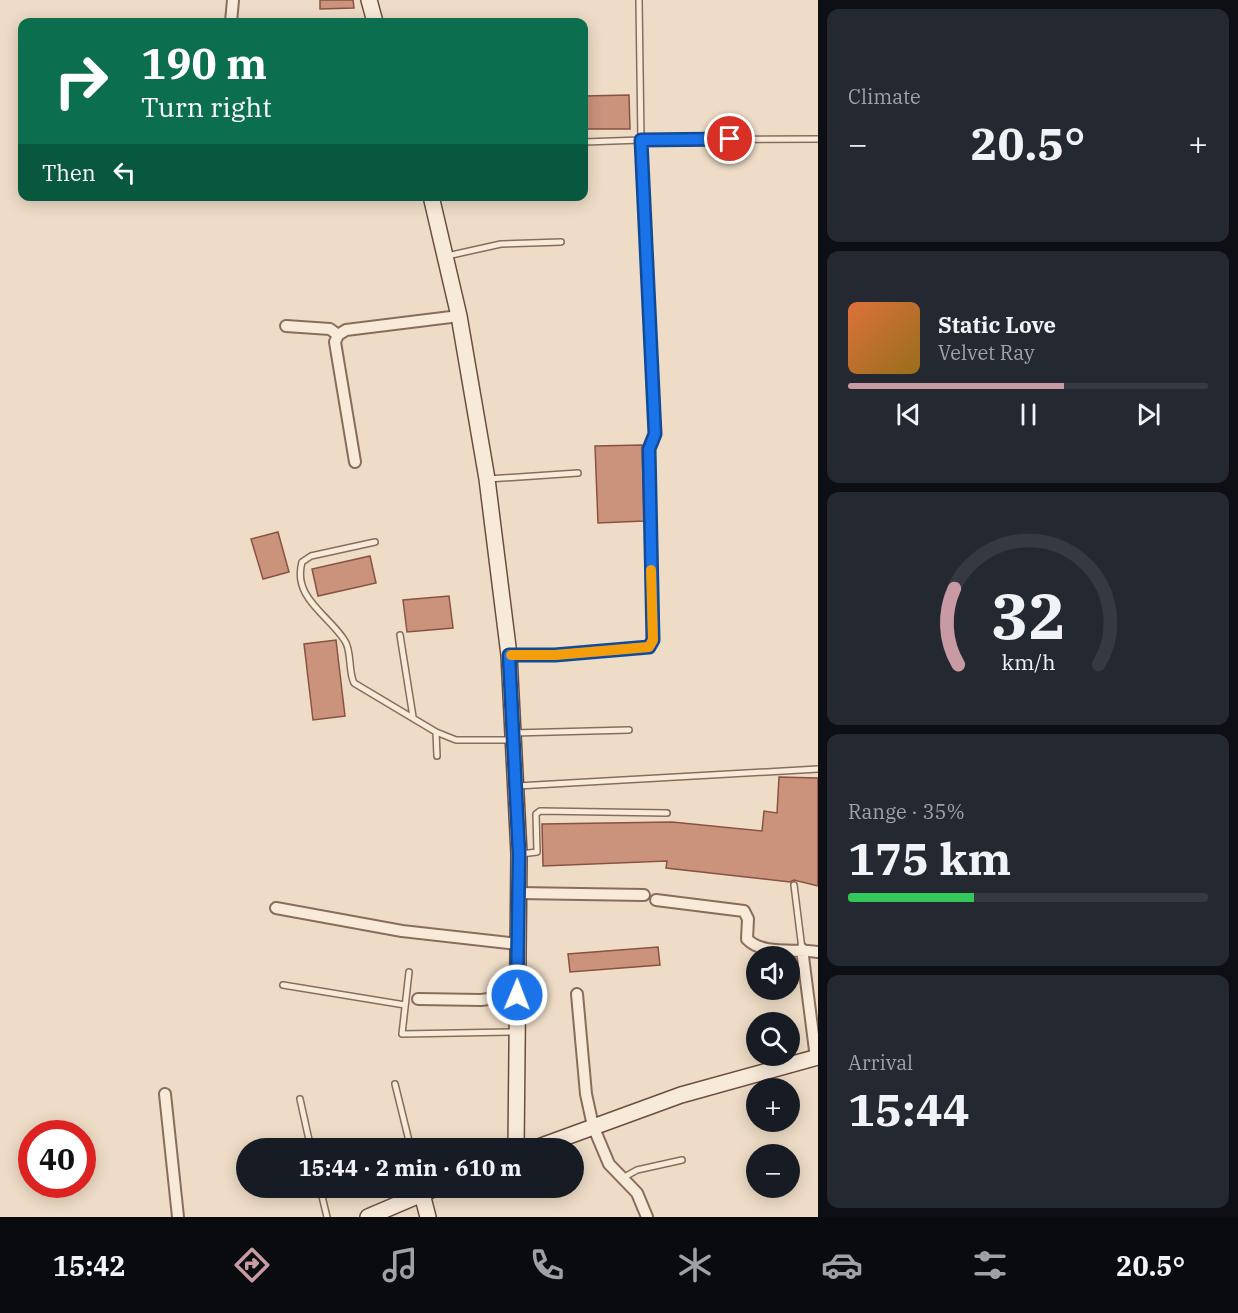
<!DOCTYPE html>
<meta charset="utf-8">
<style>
body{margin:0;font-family:"IBM Plex Serif",serif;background:#242831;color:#f1f3f6;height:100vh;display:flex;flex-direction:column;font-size:22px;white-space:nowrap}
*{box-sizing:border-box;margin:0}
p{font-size:20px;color:#9ea1a6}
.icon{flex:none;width:33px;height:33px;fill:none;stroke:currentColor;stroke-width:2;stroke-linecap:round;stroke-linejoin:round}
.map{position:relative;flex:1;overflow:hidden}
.details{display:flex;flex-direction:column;gap:9px;padding:9px;background:#0d0f14;width:420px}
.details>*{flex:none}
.top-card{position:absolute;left:18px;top:18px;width:570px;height:183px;border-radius:12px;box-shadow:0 3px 15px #0003;background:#0b6e4f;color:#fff;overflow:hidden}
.fabs{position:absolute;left:746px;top:946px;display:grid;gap:12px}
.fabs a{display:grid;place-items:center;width:54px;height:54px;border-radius:50%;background:#171b24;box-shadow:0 3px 15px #0003;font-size:30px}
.speed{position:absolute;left:18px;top:1120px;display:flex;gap:12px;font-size:30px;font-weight:700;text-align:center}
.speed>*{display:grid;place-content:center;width:78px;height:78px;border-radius:50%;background:#171b24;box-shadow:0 3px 15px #0003;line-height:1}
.speed .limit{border:9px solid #d22;background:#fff;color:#111}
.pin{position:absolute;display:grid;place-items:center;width:51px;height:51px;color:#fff;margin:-26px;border:3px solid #fff;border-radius:50%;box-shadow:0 2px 6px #0007}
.me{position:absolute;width:66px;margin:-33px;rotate:1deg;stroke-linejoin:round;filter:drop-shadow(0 0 4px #0008)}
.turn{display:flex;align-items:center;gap:21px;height:126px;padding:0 24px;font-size:27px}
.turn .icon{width:78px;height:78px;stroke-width:2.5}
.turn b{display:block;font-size:42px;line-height:51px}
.then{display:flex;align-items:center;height:57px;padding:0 24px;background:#0003;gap:12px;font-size:22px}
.big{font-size:45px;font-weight:800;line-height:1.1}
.details .tile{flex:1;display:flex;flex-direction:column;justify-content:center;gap:9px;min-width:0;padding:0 21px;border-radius:12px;background:#242831}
.details .dial{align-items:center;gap:0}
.dial svg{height:156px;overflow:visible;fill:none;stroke:#363941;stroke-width:7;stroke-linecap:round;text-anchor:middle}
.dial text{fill:#f1f3f6;stroke:none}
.song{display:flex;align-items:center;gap:18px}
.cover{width:72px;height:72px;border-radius:9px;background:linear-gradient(135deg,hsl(20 70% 55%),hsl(40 70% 35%))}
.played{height:6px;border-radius:3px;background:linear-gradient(90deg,#c89aa3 60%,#363941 60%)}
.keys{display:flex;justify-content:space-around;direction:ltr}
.heat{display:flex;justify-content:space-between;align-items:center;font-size:33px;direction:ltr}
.charge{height:9px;border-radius:4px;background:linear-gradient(90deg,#34c759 35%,#363941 0)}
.trip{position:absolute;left:236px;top:1138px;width:348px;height:60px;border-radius:30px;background:#171b24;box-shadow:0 3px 15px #0003;font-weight:800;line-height:60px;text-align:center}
.menu{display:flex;height:96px;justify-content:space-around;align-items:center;background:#090b0e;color:#9ea1a6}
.menu .icon{width:42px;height:42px}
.menu .active{color:#c89aa3}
.menu b{font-size:27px;color:#f1f3f6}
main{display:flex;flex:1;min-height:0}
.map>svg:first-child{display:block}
</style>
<main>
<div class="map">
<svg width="818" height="1217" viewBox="0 0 818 1217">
<rect width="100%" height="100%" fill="#eedcc6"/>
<path fill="#cb927c" stroke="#885342" stroke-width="1.5" d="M320,0H353L354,8L320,9Z
M629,95L630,129H584V96Z
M642,445L644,521L598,523L595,446Z
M278,532L289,572L263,579L251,539Z
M370,556L376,583L318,596L312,569Z
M449,596L453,628L407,632L403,600Z
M336,640L345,716L313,720L304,644Z
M779,777L818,778V886L794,880L790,882L666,868L667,861L543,866L542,824L672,822L762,831L764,811L777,813Z
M658,947L660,965L570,972L568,954Z"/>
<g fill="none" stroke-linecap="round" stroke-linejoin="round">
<g stroke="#896d5c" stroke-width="8">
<path id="lane" d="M639,0L641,140L818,139
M447,256L501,244L561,242
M488,479L578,473
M375,542L311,556L302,562C292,598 329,615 345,641C352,652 348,671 354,683L436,732L456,740H512
M400,635L413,717
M511,655H555L649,647L653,640L649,449L655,434L641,140L584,142
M436,732L437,756
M513,733L629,730
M517,786L818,769
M521,854L537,852L536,814L540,811L667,813
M794,885L802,949
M409,972L402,1034L515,1032
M283,985L405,1005
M395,1084L411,1149
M300,1099L311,1149
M621,1179L637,1170L682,1160
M320,1188L327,1217"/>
</g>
<g stroke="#896d5c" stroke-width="14">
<path id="street" d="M231,22L233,0
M286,326L330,329L338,335
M355,462L335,342L338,335L346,330L459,316
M518,893L644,895
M656,900L744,911L748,919L747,939C763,956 796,948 818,952
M276,908L402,931L518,944
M802,949L816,1058
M577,994L586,1094L593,1126L609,1164L637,1193L647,1217
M418,999L481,1000L517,995
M165,1094L178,1217"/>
</g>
<g stroke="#6b4e3f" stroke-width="18">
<path id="secondary" d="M369,0L375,22
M431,196L459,316L487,479L509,655L519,854L516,1149
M533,1149L681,1095L818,1057
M422,1194L428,1217
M368,1217L436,1188"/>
</g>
<use href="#lane" stroke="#f8ead9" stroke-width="5"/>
<use href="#street" stroke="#f8ead9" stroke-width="10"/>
<use href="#secondary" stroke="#f8ead9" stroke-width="15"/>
</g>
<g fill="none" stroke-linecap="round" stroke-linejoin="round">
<g stroke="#114b97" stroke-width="15">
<path id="route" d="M517,995L519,854L509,655H555L649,647L653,640L649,449L655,434L641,140L730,139"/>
</g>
<use href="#route" stroke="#1a73e8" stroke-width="10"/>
<path stroke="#f59e0b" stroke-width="10" d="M511,655H555L649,647L653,640L651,570"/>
</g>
</svg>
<div class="fabs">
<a><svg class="icon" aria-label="sound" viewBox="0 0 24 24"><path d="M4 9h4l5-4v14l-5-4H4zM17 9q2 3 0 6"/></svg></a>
<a><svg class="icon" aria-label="search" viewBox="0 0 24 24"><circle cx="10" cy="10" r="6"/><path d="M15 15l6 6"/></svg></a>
<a>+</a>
<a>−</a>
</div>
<div class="speed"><div class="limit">40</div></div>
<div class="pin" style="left:730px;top:139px;background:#d93025"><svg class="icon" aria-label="arrive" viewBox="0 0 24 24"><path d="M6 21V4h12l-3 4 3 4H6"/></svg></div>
<svg class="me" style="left:517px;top:995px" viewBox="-20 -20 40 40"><circle r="17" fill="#1a73e8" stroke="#fff" stroke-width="3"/><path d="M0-11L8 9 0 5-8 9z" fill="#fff"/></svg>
<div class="trip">15:44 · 2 min · 610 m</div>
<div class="top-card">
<div class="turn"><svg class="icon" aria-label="right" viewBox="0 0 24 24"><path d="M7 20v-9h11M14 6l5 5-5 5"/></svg><div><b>190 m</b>Turn right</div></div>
<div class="then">Then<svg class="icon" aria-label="left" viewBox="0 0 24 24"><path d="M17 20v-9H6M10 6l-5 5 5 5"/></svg></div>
</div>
</div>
<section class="details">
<div class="tile"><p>Climate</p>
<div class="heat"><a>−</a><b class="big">20.5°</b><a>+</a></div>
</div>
<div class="tile">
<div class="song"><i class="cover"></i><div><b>Static Love</b><p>Velvet Ray</p></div></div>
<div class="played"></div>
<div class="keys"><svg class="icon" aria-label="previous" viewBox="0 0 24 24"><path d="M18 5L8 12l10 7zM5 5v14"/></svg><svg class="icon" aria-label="pause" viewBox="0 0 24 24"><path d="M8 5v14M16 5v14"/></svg><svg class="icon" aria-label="next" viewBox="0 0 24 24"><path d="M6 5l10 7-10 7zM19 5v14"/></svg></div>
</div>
<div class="tile dial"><svg viewBox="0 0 100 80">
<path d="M14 69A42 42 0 1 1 86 69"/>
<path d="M14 69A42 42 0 0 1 12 30" stroke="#c89aa3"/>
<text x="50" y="56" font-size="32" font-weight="700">32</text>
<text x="50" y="72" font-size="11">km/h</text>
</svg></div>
<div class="tile"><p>Range · 35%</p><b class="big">175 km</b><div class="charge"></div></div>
<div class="tile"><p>Arrival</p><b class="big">15:44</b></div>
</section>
</main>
<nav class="menu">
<b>15:42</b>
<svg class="icon active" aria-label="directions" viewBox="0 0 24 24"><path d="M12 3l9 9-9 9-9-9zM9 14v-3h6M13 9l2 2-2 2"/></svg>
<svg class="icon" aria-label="music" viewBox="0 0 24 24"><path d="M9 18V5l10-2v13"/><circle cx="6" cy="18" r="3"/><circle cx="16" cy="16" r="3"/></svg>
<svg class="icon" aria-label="phone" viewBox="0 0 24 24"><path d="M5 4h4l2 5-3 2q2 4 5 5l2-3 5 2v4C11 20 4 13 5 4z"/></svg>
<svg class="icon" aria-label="climate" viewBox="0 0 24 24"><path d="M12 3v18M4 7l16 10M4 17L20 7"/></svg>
<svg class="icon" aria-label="car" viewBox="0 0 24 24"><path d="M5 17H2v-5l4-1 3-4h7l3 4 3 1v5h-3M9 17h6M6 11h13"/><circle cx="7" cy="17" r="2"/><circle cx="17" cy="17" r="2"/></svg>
<svg class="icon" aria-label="filters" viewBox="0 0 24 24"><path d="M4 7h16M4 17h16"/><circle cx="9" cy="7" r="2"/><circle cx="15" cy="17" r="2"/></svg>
<b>20.5°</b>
</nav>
